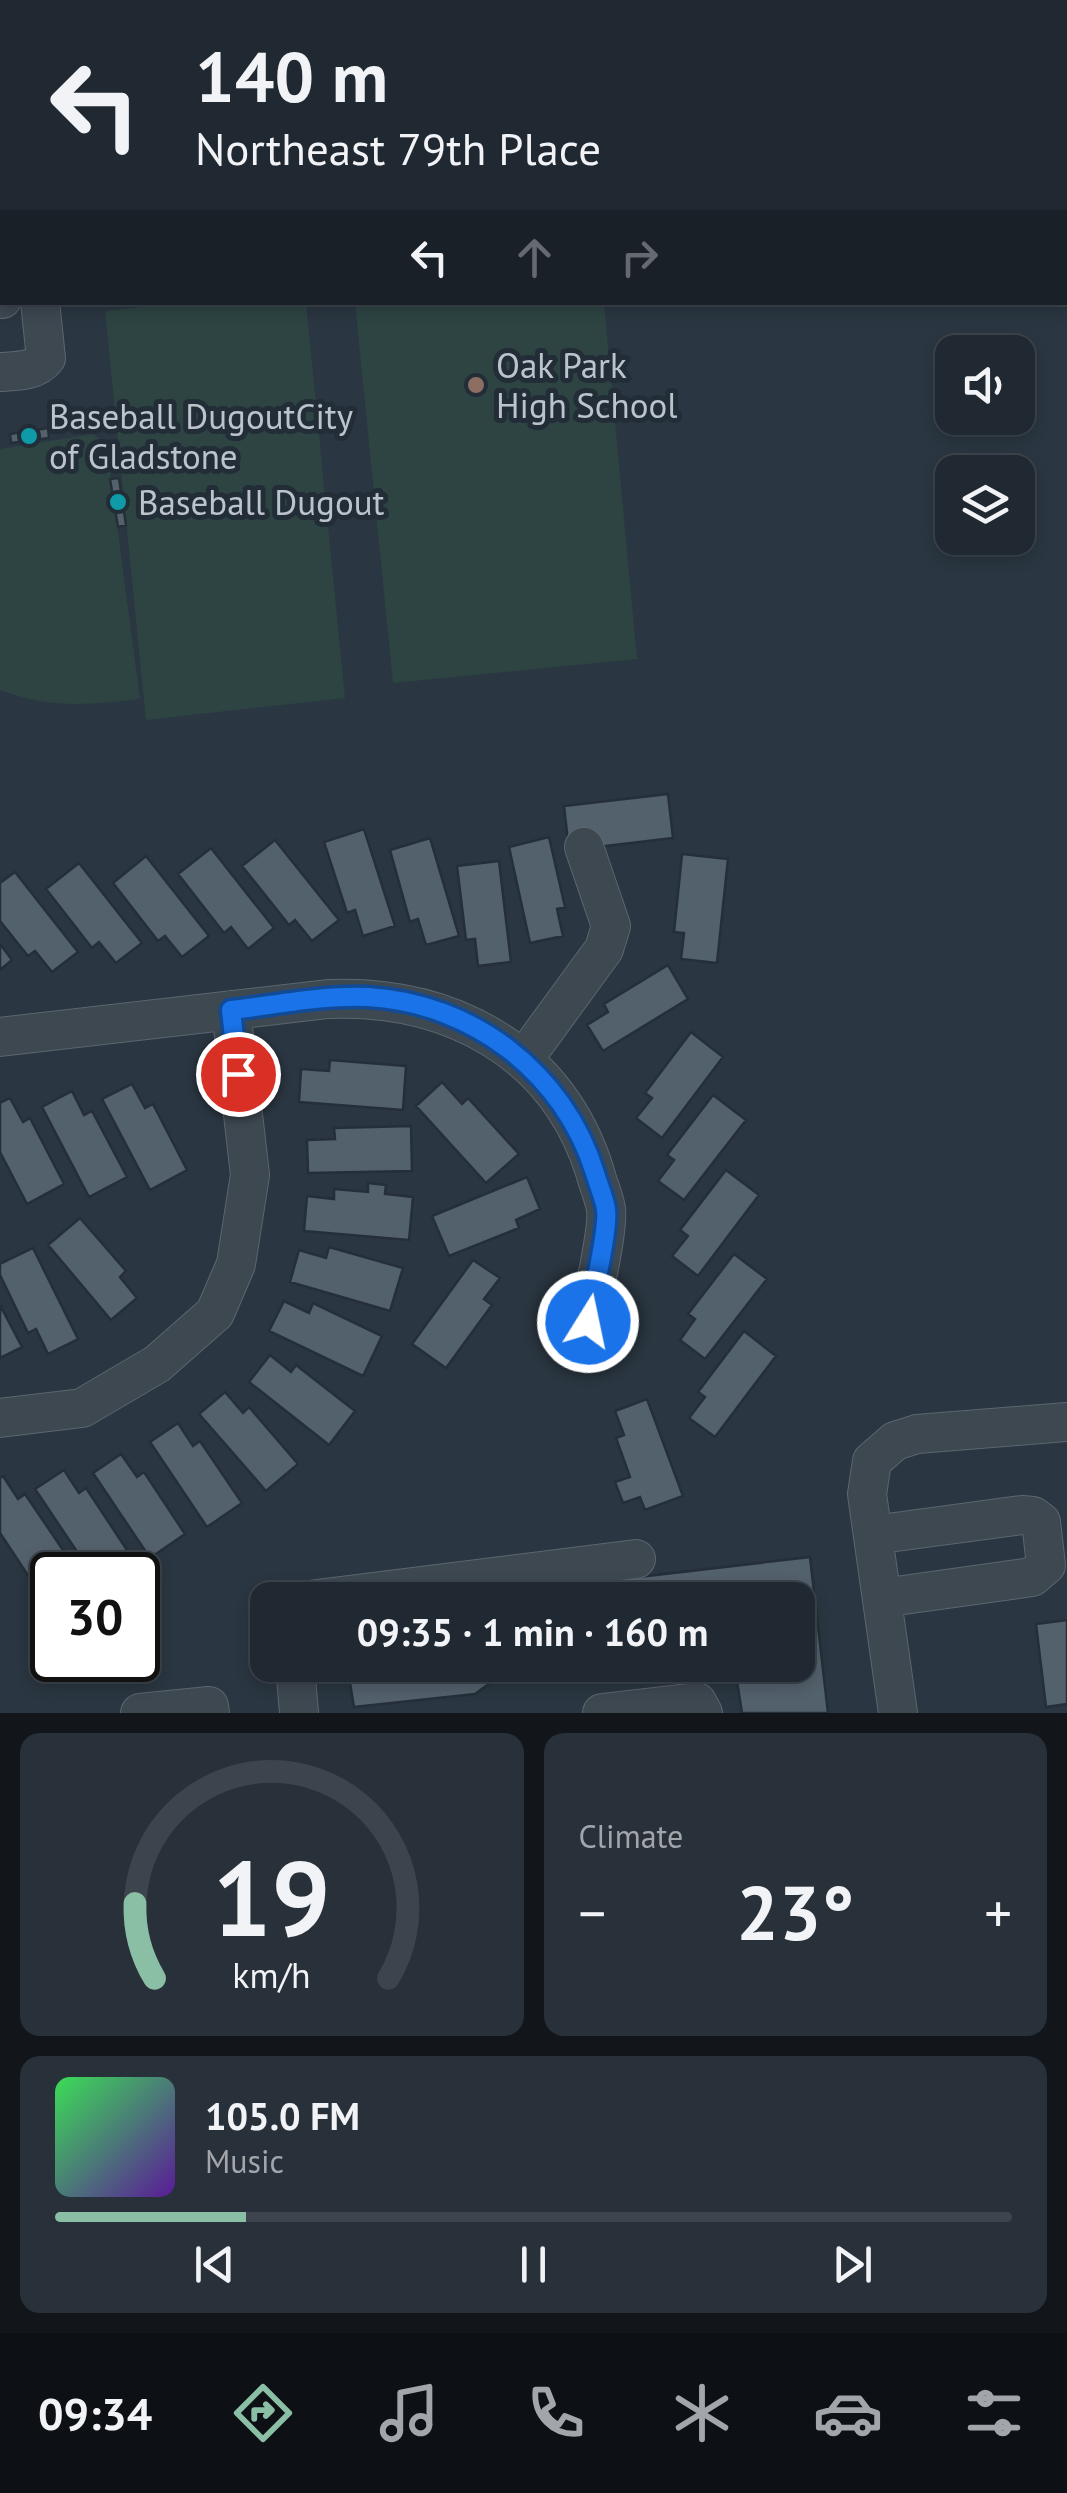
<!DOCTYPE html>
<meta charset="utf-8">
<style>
body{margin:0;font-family:"PT Sans",sans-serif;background:#283039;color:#f1f3f6;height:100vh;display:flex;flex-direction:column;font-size:38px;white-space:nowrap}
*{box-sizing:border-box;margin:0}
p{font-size:32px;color:#a2a6ab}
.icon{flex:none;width:55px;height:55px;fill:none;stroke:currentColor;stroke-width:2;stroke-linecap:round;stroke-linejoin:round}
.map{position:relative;height:1713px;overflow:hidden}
.sheet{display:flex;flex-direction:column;gap:20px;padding:20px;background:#12161b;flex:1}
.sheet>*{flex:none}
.top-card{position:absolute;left:0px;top:0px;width:1068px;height:305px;box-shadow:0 5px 15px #0003,0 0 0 2px #3d444d;background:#202831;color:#f1f3f6;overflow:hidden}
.tools{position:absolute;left:935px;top:335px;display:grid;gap:20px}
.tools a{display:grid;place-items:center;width:100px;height:100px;border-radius:20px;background:#202831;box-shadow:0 5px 15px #0003,0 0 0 2px #3d444d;font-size:50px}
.speed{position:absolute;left:30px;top:1552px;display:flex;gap:20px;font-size:50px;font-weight:700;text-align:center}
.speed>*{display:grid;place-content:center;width:130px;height:130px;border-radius:50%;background:#202831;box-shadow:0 5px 15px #0003,0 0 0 2px #3d444d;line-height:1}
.speed .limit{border:5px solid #111;border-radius:15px;background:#fff;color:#111}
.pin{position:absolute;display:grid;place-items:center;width:85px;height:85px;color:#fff;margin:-42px;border:5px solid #fff;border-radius:50%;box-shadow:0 2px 10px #0007}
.me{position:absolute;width:110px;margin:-55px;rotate:10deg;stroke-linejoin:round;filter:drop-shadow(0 0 8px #0008)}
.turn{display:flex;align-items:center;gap:35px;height:210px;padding:0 30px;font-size:45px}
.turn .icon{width:130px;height:130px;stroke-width:2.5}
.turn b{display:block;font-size:70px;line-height:85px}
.lanes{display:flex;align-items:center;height:95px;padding:0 30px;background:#0003;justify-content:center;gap:50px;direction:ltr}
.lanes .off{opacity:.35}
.big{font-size:75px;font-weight:800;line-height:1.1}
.sheet .card{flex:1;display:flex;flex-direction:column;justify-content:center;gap:15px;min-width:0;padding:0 35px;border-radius:20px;background:#283039}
.sheet .dial{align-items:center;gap:0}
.dial svg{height:260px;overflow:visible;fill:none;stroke:#3d444d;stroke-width:7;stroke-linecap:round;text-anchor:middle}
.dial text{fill:#f1f3f6;stroke:none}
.song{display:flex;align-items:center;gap:30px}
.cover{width:120px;height:120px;border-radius:15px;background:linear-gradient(135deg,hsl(130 70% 55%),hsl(270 70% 35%))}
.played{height:10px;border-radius:5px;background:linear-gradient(90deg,#8abfa5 20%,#3d444d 20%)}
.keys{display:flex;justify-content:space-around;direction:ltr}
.heat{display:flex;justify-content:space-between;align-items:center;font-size:55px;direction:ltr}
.sheet .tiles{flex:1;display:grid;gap:20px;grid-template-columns:1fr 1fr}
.card:last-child{grid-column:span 2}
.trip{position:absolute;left:250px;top:1582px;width:565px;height:100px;border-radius:20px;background:#202831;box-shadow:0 5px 15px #0003,0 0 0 2px #3d444d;font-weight:800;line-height:100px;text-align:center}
.menu{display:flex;height:160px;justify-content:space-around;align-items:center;background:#0d1014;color:#a2a6ab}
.menu .icon{width:70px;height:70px}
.menu .selected{color:#8abfa5}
.menu b{font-size:45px;color:#f1f3f6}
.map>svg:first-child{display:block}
</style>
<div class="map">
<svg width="1067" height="1713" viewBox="0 0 1067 1713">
<rect width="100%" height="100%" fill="#2a3641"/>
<path fill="#2d4443" d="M408,0H560V2H408Z
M182,302L306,303L345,698L146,720L105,311Z
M355,303H604L637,659L393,683Z
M93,434L106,442L140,699C88,705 50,709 0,690V449Z"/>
<path fill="#53616c" stroke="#252f39" stroke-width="2.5" d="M0,0H193V2H2L0,190Z
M48,428L49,438L11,443L10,434Z
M119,478L126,525L118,527L110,479Z
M668,794L673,838L597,847L568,842L564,806Z
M364,829L395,926L363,936L355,910L347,913L324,842Z
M549,837L565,907L557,909L563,936L530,943L509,847Z
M430,838L459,936L426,945L418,919L410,922L390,850Z
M275,840L339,920L312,941L295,920L289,925L242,866Z
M211,848L274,928L248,949L231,927L224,933L178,874Z
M682,854L728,859L717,963L681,959L684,933L674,932Z
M146,856L209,936L182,957L165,936L158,941L113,883Z
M499,861L511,962L478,966L475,939L466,940L457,866Z
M79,863L142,943L116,963L99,942L92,948L46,889Z
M15,872L78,952L52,972L35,951L28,956L0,921V883Z
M0,944L12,960L0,970Z
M668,965L688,999L603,1051L587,1025L608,1012L604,1004Z
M691,1032L723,1057L662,1138L636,1118L652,1098L645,1093Z
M330,1060L406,1066L403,1110L299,1102L301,1069L329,1071Z
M442,1082L462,1104L468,1098L519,1154L486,1183L416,1106Z
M132,1084L145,1108L153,1104L187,1170L150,1190L102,1099Z
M72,1091L84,1115L92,1111L127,1177L89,1197L42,1107Z
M713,1095L746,1120L684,1200L658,1181L674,1160L667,1155Z
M10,1098L23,1122L30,1118L64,1184L27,1204L0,1152V1103Z
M411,1126L412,1171L308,1173L307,1140L335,1139L334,1128Z
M726,1170L759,1195L698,1276L672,1256L688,1236L680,1230Z
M527,1177L540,1209L516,1220L519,1228L449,1256L432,1216Z
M368,1183L386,1185L385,1194L413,1197L409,1240L304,1231L307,1196L334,1199V1189L368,1192Z
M80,1218L126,1271L120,1277L137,1298L111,1320L48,1245Z
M329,1247L403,1268L390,1311L290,1282L299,1250L326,1258Z
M33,1248L78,1339L48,1354L36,1329L28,1333L0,1275V1264Z
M734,1254L767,1279L705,1359L680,1340L695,1319L688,1314Z
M473,1260L500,1278L484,1299L492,1305L446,1368L412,1344Z
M284,1301L309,1313L313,1303L382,1336L363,1376L269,1331Z
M0,1305L22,1347L0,1358Z
M744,1331L776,1356L715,1437L689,1418L705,1397L698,1392Z
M270,1355L291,1372L296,1365L355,1411L329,1445L249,1382Z
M225,1392L243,1413L249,1407L298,1464L266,1491L199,1414Z
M647,1399L683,1496L645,1510L640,1497L623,1503L615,1482L630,1477L616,1438L624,1435L615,1411Z
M178,1423L193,1446L200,1441L242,1503L207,1527L150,1442Z
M121,1454L137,1477L144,1472L185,1534L150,1558L93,1473Z
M64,1470L79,1493L86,1488L127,1550L92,1574L35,1489Z
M3,1476L18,1499L25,1494L67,1556L31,1580L0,1533V1478Z
M810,1557L828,1713H742L736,1675L721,1665H798V1600H442Z
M1067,1620V1704L1046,1707L1036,1624Z
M347,1665H577L504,1673L475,1694L354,1707Z"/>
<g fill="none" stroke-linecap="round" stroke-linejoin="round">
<g stroke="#5c666f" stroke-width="40">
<path id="minor" d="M0,226H2
M0,299H2
M0,372C16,371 35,372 46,358L40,302
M0,1037L328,999C450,994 557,1051 595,1172C598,1184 604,1197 606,1209C609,1230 592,1298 588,1323
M523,1060L604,949L611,926L584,847
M0,1418L82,1408L157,1364L215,1313L236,1264L250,1175L231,1010
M873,1535L1022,1515L1033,1516L1041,1522L1046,1565L1032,1577L882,1598
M309,1600L636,1559
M295,1665L299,1713
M140,1713L209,1706L210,1713
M602,1713L697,1702L703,1713
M898,1713L867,1494L872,1461L895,1441L917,1434L1067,1422"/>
</g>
<use href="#minor" stroke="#3e4851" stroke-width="38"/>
</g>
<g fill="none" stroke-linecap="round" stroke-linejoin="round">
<g stroke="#114b97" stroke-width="25">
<path id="route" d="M238,1074L231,1010C276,1005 323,995 368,997C473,1003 564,1073 595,1173C598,1184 604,1197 606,1209C609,1231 592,1297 588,1322"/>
</g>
<use href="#route" stroke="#1a73e8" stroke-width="18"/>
</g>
<circle fill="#8d6e63" stroke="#222d37" stroke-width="4" cx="476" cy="385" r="10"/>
<g fill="#0f9aa8" stroke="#222d37" stroke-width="4">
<circle cx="29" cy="436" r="10"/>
<circle cx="118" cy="502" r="10"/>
</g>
<g text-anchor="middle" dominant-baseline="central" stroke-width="10" stroke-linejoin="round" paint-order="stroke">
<g font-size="35" fill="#bbc3cb" stroke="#222d37" text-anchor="start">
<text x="496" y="365">Oak Park<tspan x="496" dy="40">High School</tspan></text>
<text x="49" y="416">Baseball DugoutCity<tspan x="49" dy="40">of Gladstone</tspan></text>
<text x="138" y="502">Baseball Dugout</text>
</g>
</g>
</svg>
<div class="tools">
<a><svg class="icon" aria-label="sound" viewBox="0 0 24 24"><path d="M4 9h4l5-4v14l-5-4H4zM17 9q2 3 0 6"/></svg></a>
<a><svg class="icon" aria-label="layers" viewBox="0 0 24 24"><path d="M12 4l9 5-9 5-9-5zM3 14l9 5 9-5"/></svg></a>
</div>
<div class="speed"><div class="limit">30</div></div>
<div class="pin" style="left:238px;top:1074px;background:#d93025"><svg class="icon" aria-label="arrive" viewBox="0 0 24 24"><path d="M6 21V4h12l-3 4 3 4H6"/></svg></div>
<svg class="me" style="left:588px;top:1322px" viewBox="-20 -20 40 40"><circle r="17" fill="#1a73e8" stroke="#fff" stroke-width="3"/><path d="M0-11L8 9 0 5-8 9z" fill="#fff"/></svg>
<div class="trip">09:35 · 1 min · 160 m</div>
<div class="top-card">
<div class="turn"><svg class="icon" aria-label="left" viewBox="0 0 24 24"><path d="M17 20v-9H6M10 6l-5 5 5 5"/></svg><div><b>140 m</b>Northeast 79th Place</div></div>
<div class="lanes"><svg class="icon" aria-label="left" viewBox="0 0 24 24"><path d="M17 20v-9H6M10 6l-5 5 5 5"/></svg><svg class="icon off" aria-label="ahead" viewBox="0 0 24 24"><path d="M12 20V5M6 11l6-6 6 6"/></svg><svg class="icon off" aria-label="right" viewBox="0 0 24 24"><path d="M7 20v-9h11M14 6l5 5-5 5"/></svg></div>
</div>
</div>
<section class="sheet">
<div class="tiles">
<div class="card dial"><svg viewBox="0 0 100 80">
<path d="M14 69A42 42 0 1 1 86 69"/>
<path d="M14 69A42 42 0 0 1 8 46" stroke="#8abfa5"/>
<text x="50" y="56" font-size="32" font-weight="700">19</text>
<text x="50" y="72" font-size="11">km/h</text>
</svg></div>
<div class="card"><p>Climate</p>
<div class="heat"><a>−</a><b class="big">23°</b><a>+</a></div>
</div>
<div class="card">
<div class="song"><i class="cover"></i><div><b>105.0 FM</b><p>Music</p></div></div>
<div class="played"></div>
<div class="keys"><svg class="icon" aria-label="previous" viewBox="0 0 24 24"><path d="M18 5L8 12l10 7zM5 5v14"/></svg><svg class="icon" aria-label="pause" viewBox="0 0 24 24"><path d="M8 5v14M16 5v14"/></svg><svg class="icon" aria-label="next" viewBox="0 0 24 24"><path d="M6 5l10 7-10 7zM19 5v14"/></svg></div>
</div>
</div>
</section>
<nav class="menu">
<b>09:34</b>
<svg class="icon selected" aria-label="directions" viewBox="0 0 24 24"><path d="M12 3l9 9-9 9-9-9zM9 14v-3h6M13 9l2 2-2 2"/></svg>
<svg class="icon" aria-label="music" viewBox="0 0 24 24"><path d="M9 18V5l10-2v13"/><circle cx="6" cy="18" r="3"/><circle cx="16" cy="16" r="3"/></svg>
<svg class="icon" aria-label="phone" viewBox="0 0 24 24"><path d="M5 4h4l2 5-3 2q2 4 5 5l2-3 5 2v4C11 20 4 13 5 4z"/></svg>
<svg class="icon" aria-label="climate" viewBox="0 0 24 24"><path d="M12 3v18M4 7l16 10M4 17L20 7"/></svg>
<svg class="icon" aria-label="car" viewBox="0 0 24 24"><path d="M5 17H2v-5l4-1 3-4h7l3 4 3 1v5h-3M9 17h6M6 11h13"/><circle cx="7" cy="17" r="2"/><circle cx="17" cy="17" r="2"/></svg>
<svg class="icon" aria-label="filters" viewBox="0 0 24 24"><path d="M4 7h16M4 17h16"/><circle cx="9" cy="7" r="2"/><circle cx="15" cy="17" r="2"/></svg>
</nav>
